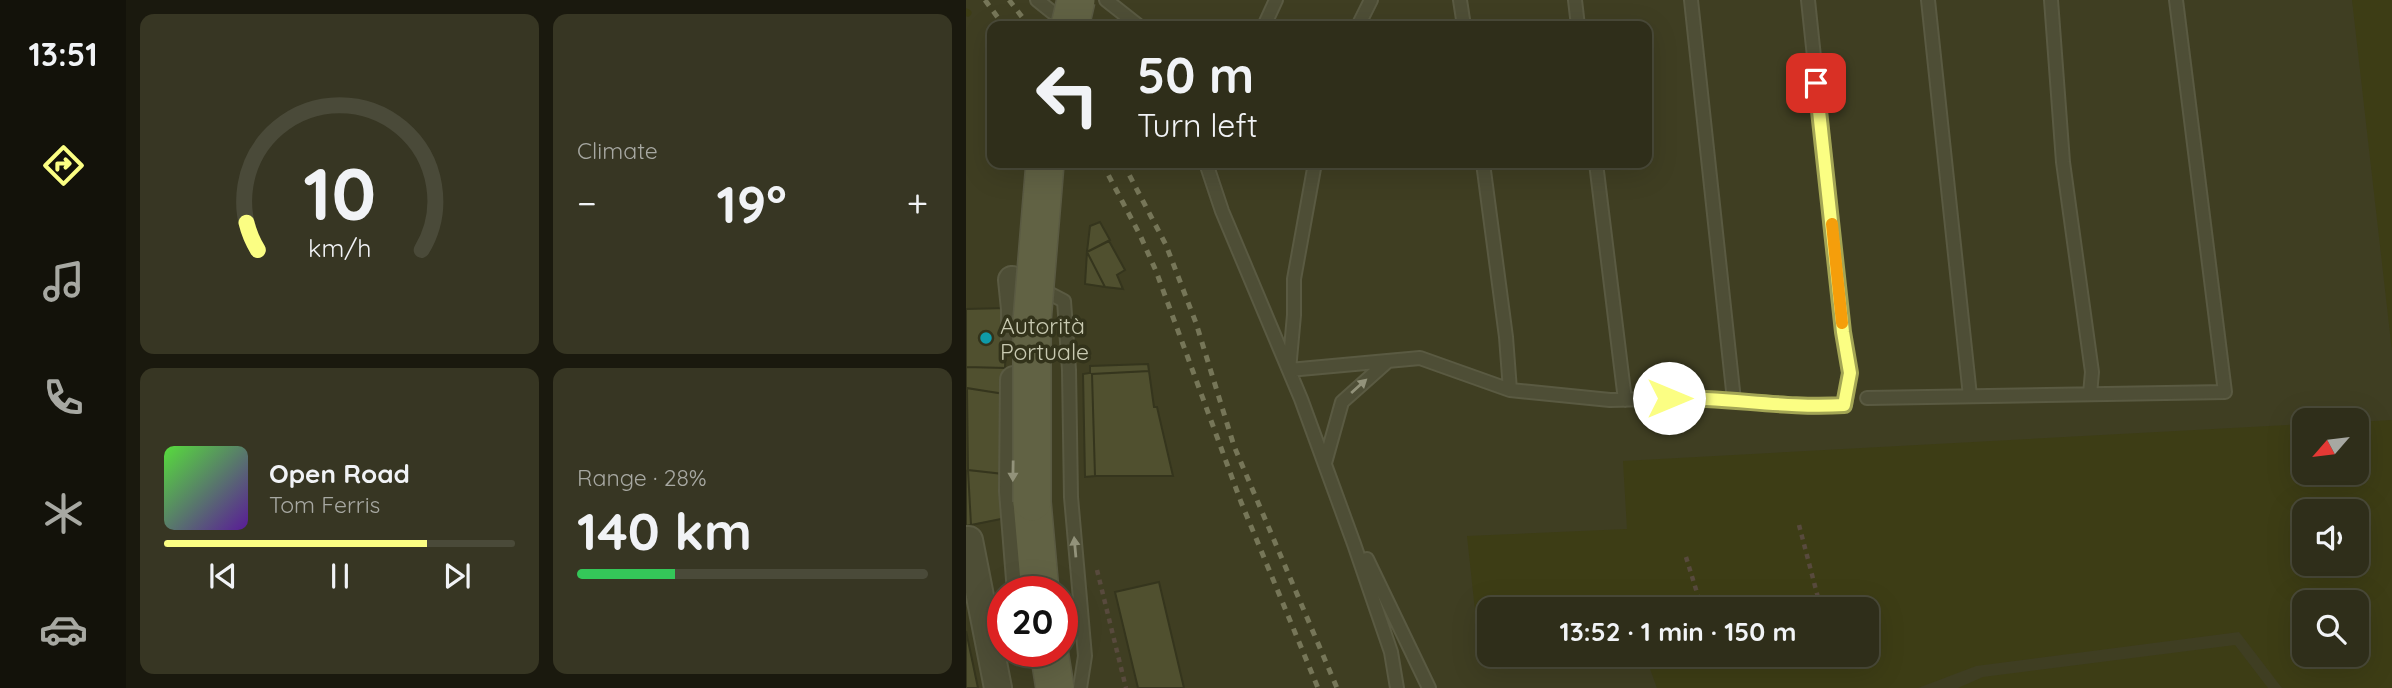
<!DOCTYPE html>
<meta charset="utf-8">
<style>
body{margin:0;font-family:Quicksand,sans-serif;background:#373623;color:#f1f3f6;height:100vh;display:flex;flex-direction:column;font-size:26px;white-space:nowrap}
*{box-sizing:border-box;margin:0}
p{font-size:23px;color:#a7a8a2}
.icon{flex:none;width:38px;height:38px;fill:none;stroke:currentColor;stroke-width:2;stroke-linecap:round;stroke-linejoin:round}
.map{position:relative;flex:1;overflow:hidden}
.side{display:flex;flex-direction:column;gap:14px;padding:14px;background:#1a190e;width:840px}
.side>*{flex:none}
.banner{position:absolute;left:21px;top:21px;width:665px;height:147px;border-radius:14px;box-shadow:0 7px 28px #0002,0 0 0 2px #4a4a39;background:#2f2e1a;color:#f1f3f6;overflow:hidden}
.needle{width:46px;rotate:242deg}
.tools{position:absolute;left:1326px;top:408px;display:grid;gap:14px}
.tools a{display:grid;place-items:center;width:77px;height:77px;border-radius:14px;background:#2f2e1a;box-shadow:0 7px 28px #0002,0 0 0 2px #4a4a39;font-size:35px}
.speed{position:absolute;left:21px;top:576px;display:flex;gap:14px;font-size:35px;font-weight:700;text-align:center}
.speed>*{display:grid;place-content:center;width:91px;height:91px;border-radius:50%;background:#2f2e1a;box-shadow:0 7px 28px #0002,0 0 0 2px #4a4a39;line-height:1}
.speed .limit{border:10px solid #d22;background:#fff;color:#111}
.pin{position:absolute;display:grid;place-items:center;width:60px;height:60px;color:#fff;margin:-30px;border-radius:14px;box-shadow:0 4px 10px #0006}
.me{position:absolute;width:77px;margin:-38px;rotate:90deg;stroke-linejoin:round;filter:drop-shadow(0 0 5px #0008)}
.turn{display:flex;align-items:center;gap:24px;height:147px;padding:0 35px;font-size:32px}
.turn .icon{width:91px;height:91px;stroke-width:2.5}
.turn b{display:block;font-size:49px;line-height:60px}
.big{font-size:52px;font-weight:800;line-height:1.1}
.side .tile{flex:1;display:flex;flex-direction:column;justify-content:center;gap:10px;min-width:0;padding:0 24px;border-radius:14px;background:#373623}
.side .dial{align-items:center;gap:0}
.dial svg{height:182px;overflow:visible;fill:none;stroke:#4a4a39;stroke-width:7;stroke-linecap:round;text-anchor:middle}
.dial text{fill:#f1f3f6;stroke:none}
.song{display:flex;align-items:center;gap:21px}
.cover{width:84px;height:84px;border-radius:10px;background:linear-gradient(135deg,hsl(110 70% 55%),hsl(270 70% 35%))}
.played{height:7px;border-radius:4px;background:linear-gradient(90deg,#fbfe83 75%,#4a4a39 75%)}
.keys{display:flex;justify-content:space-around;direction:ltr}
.heat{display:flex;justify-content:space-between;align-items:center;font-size:38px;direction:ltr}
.charge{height:10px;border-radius:5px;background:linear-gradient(90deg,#34c759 28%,#4a4a39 0)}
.side .tiles{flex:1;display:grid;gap:14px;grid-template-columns:repeat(2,1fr)}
.trip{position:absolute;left:511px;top:597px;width:402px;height:70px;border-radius:14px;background:#2f2e1a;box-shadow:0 7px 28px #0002,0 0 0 2px #4a4a39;font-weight:800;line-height:70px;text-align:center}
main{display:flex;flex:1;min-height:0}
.menu{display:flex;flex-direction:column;width:126px;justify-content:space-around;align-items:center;background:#13120a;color:#a7a8a2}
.menu .icon{width:49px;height:49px}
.menu .current{color:#fbfe83}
.menu b{font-size:32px;color:#f1f3f6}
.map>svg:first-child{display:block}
</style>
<main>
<nav class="menu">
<b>13:51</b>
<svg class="icon current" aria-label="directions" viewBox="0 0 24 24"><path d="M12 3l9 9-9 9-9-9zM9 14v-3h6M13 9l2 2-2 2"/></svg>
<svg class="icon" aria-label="music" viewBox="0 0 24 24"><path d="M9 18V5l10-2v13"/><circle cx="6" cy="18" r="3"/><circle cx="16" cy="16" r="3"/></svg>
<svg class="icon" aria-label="phone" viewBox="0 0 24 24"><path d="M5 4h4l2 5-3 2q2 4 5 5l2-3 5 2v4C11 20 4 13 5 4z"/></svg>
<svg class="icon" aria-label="climate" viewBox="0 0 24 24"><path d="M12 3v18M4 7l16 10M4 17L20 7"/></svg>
<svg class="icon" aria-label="car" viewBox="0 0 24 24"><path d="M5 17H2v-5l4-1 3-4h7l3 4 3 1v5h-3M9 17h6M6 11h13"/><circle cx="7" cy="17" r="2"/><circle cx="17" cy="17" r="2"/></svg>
</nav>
<section class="side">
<div class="tiles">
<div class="tile dial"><svg viewBox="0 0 100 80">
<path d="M14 69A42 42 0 1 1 86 69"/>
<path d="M14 69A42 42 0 0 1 9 57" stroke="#fbfe83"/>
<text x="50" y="56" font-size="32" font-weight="700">10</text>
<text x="50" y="72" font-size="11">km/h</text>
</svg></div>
<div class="tile"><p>Climate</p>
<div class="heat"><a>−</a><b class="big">19°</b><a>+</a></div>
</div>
<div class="tile">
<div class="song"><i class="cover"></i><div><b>Open Road</b><p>Tom Ferris</p></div></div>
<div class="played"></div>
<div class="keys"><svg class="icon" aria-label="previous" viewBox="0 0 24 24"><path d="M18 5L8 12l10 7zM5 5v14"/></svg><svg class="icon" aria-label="pause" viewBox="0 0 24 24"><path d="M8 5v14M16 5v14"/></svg><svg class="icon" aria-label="next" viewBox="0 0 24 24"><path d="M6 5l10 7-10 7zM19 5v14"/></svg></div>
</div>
<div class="tile"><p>Range · 28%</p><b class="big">140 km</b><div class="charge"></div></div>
</div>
</section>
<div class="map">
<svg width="1426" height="688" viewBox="0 0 1426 688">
<rect width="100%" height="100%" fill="#3f3e22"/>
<path fill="#3d3d15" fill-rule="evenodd" d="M1386,0H1426V351Z
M1426,420V688H1316L1273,632L1010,666L952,688H691L679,655L901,654V609H523V635L512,638L501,536L661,529L657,461L1339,424V472H1391V422ZM1339,511H1391V564H1339ZM1339,602H1391V654H1339Z
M1269,645L1302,688H992L1017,677Z"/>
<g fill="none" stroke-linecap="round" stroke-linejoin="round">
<path stroke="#3d3d15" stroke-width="7" d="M0,12L2,13"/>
</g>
<path fill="#50502f" stroke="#35351d" stroke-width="2" d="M134,222L144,240L121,252L124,226Z
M143,241L159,270L151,275L157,289L139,287L121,252Z
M121,252L139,287L119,284Z
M41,308L39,368L0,367V309Z
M182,364L183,371L126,374L129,476L119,477L117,374L124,373V366Z
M0,367L39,368V394L0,388Z
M183,371L188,407H191L207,476H129L126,374Z
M1,388L39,394L37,474L2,470Z
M2,470L5,525L0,526V471Z
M2,470L37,474L40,518L5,525Z
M193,582L218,688H172L149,592Z
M0,631L12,688H0Z"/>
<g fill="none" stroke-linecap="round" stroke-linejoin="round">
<g stroke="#5a5a42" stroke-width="16">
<path id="service" d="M71,0L86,12L103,21
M140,0L173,26
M494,0L498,26
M609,0L612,26
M725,0L768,400
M962,0L1004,396
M1085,0L1097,162L1126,372L1124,394
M298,26L310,0
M392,26L405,0
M240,163L256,211L335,399L388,544L425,652L431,688
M349,163L328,279V315L323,370L454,358L544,390L644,400L725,398L847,407L879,405L884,373L877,332L842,0
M517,163L540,337L544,390
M630,163L659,400
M73,288L98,301L103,370L105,497L119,656L114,688
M901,398L1259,392L1210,0
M359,463L376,402L422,361
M401,559L463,688"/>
</g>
<g stroke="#5a5a42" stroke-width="30">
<path id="minor" d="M46,280L49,309V341
M48,380L47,491L55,592
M0,540H3L32,688"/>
</g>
<g stroke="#5a5a42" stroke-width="40">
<path id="secondary" d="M66,502L74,592
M83,651L89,688"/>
</g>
<path stroke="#584a3d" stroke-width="4.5" stroke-dasharray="5 5" stroke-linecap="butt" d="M833,525L855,609
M720,557L736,609
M131,570L160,688
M682,663L711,654"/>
<use href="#service" stroke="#4e4e36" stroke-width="12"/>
<use href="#minor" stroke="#4e4e36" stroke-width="26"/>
<use href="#secondary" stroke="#616244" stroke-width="37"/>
<path stroke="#767658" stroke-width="5" stroke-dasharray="7 7" stroke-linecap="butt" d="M19,0L38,26
M43,0L63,26
M136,163L174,235L190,271L275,502L352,688
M157,163L200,245L230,323L268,446L371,688"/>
<g stroke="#5a5a42" stroke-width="40" stroke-linecap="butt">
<path id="secondary-bridge" d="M104,26L110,0
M66,502V321L79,163"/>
</g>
<use href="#secondary-bridge" stroke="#616244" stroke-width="37"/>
</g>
<defs><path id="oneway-solid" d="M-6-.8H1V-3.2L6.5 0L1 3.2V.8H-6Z" transform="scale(1.75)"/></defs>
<g fill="#92927a">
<use href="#oneway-solid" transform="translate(393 386) rotate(-42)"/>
<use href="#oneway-solid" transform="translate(47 471) rotate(91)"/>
<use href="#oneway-solid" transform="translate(109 547) rotate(-95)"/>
</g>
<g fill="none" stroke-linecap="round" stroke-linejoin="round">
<g stroke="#a3a555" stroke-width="18">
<path id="route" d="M703,398C762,397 820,409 878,405L884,373L877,332L850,83"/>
</g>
<use href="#route" stroke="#fbfe83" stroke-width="12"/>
<path stroke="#f59e0b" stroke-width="12" d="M866,224L876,323"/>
</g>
<circle fill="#0f9aa8" stroke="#33331b" stroke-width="2.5" cx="20" cy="338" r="7"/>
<g text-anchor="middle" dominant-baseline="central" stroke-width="7" stroke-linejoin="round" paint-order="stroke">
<g font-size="23" fill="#c9cab2" stroke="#33331b" text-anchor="start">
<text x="34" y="325">Autorità<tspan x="34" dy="26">Portuale</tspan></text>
</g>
</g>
</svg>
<div class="tools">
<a><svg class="needle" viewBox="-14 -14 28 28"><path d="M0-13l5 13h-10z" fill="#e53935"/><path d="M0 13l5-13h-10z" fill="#a7a8a2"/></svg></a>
<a><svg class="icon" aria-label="sound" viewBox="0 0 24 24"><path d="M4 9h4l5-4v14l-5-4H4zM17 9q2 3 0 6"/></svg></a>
<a><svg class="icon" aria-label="search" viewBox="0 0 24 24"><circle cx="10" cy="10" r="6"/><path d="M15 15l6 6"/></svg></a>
</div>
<div class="speed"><div class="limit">20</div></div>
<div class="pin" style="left:850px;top:83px;background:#d93025"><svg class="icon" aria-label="arrive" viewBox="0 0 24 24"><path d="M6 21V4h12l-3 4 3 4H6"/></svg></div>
<svg class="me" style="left:703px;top:398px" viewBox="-20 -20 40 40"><circle r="19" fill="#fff"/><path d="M0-13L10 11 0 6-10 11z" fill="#fbfe83"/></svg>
<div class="trip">13:52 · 1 min · 150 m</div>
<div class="banner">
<div class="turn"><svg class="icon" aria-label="left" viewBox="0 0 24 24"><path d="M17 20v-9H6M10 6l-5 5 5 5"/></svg><div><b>50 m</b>Turn left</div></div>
</div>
</div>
</main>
